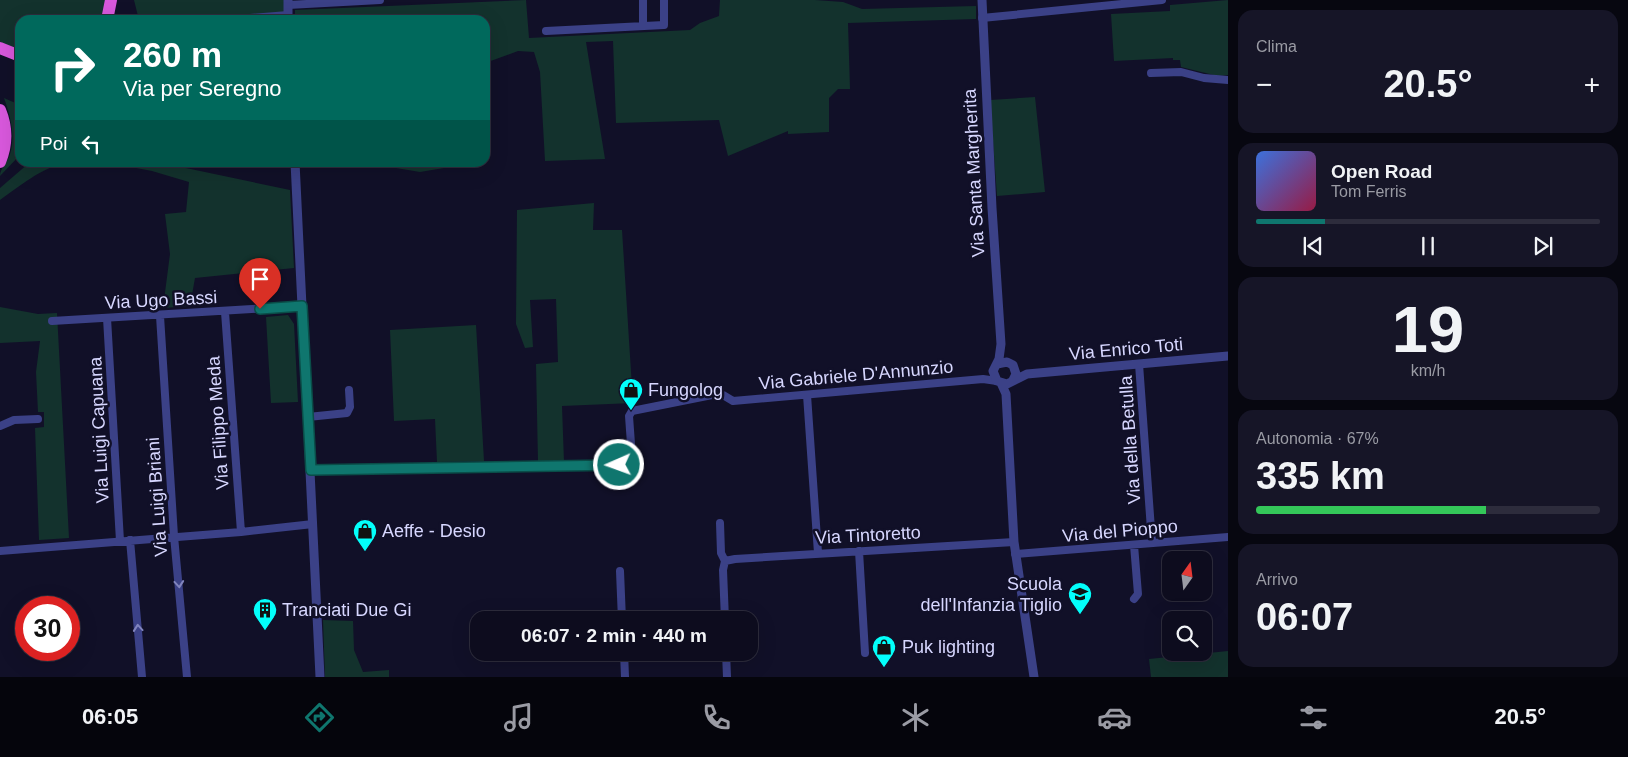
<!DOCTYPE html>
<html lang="it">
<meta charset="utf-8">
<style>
body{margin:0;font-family:Helvetica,sans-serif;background:#161527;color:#f1f3f6;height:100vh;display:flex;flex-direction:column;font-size:19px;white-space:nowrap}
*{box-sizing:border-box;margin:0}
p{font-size:16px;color:#9a9ba4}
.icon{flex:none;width:28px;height:28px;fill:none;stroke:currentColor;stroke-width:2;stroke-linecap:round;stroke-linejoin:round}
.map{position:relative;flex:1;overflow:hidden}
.panel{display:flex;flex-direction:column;gap:10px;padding:10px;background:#070710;width:400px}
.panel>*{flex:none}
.top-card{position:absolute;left:15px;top:15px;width:475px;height:152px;border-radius:15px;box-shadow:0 5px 20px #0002,0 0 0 1px #2d2c3c;background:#00695c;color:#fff;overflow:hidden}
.needle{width:32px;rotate:14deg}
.controls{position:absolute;left:1162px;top:551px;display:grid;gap:10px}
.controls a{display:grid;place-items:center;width:50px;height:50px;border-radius:10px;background:#0d0c1e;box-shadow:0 5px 20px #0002,0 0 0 1px #2d2c3c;font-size:25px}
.speed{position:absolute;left:15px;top:596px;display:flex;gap:10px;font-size:25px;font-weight:700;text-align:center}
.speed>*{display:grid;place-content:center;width:65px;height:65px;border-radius:50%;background:#0d0c1e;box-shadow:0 5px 20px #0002,0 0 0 1px #2d2c3c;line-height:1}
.speed .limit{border:8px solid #d22;background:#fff;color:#111}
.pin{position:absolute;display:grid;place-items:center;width:42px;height:42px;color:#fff;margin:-51px -21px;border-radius:50% 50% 50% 0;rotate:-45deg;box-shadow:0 0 5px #0007}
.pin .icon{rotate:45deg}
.me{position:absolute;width:55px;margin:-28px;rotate:268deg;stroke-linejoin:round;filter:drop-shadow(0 0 4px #0008)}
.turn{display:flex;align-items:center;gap:18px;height:105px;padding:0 25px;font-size:22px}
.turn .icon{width:65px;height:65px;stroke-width:2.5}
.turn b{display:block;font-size:35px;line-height:42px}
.then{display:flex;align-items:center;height:48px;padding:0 25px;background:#0003;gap:10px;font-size:19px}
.big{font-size:38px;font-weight:800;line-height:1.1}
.panel .card{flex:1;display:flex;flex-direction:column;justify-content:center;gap:8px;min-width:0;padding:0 18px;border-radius:15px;background:#161527}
.panel .dial{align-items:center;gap:0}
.dial b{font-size:65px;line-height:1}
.song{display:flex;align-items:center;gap:15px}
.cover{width:60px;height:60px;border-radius:8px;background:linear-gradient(135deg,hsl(220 70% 55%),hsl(340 70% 35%))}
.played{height:5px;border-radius:2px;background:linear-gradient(90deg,#0f766e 20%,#2d2c3c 20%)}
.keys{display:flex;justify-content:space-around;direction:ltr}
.heat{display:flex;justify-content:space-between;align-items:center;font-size:28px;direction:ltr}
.charge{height:8px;border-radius:4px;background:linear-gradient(90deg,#34c759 67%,#2d2c3c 0)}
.trip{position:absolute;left:470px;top:611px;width:288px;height:50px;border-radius:15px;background:#0d0c1e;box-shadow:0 5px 20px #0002,0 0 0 1px #2d2c3c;font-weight:800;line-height:50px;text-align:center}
.menu{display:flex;height:80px;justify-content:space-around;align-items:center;background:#05050c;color:#9a9ba4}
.menu .icon{width:35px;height:35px}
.menu .on{color:#0f766e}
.menu b{font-size:22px;color:#f1f3f6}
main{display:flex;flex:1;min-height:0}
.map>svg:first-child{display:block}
</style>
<main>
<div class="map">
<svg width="1228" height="677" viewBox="0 0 1228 677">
<rect width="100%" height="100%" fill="#111028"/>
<path fill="#13322d" d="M0,0H108L103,20H20V50L0,42Z
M134,0H284L285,13L212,20H139Z
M526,0L529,38L690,30L700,23L719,16L720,0H815L843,2L862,9L976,6V19L848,23L850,89H838L829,98V132L788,134V131L728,156L719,120L616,123L613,41L586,42L605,159L545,161L540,72L534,52L518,51L485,63V20H295V10Z
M1228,0V75L1218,76L1181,67L1180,60H1173V58L1114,61L1111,14L1170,11V5Z
M1035,97L1045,192L997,196L990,100Z
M4,98L20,105V155L0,176C0,168 8,162 10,154C16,136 10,115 4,98Z
M29,163H65C41,168 20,186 0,200V188Z
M110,163H162L290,190L294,268L195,278L190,306L163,308L170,254L165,214L186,212L189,182L152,171Z
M366,163L456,162V166L420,172Z
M594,203L593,230H622L633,403L562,406L564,462H538L536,364L558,362L556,299L530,300L533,347L525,348L516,324L517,210Z
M0,307L38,314L57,313L69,538L39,540L35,428L44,427V412H38L36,372L40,341L0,343Z
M288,315L294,324L298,402L271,403L266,317Z
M476,325L484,461L437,462L435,419L394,421L390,330Z
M323,620L353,621L354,650L363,672L389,670V677H325Z
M1228,651V677H1151L1149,659Z"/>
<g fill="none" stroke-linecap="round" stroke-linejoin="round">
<path stroke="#3b4187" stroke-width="8" d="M643,0V26
M288,5L380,0
M982,18L1162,0
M225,20L288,15
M546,31L664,25V0
M1151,73L1181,72L1204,78L1228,80
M225,312L241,532
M160,316L174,536L187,677
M107,318L120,541
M52,321L303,306
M1139,364L1152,543
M807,395L818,553
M308,417L347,413L350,407L349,390
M0,426L14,420L38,419
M311,470L619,465L629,462L632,458L629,416L632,411L712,395H723L733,401L983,379L997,381
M720,523L721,553L725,561L723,570L725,620
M130,540L142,677
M0,551L241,532L313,524
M859,551L865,653
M1015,554L1228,537
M725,561L735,559L1014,542
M620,571L622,620
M1134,599L1138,594L1134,545
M624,652L625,677
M726,652L727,677"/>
<path stroke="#3b4187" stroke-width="9" d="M288,0V20
M982,0L992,208L1001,344L999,359L993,371L997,381L1007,384L1027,374L1228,356
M295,162L320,677
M997,364L1007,362L1013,365L1016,374L1013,380
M1001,383L1006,394L1014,542L1034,677"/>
<path stroke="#d858dc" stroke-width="12" d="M107,20L111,0
M0,48L20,56
M0,110C7,127 7,145 0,162"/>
</g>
<defs><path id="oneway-chevron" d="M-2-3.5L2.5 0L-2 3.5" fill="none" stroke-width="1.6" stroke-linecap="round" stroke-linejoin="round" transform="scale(1.25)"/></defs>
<g stroke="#8184bd">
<use href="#oneway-chevron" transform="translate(179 584) rotate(85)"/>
<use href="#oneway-chevron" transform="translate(138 628) rotate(-95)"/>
</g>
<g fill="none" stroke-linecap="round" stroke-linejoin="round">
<g stroke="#0a4d48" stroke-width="12">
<path id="route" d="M260,309L302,306L311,470L619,465"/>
</g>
<use href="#route" stroke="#0f766e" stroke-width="9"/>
</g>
<defs>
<g id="shop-pin" transform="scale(1.25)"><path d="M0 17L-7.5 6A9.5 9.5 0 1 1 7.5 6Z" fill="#03fffb" stroke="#111028"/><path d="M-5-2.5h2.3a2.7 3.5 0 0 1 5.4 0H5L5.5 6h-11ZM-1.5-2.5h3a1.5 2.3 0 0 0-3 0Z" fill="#111"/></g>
<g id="school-pin" transform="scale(1.25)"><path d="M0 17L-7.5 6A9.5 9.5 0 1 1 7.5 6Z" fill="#03fffb" stroke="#111028"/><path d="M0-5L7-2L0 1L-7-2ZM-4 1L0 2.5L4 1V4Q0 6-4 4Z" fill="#111"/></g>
<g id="building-pin" transform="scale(1.25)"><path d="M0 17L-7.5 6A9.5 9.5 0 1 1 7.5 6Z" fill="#03fffb" stroke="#111028"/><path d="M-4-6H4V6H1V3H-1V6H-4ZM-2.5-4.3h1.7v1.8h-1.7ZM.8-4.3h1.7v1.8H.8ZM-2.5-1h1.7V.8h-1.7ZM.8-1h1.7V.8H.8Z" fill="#111"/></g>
</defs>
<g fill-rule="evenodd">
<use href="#shop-pin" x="631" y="390"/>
<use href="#shop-pin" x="365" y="531"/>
<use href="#school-pin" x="1080" y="594"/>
<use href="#building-pin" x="265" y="610"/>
<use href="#shop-pin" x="884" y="647"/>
</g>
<g text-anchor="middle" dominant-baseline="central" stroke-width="5" stroke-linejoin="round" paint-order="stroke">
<g font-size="18" fill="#d7d7ff" stroke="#111028">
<text transform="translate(974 173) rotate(-93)">Via Santa Margherita</text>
<text transform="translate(161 300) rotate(-3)">Via Ugo Bassi</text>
<text transform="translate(1126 349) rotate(-5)">Via Enrico Toti</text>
<text transform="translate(856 375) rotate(-5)">Via Gabriele D'Annunzio</text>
<text transform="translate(218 423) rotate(-94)">Via Filippo Meda</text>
<text transform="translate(99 430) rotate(-93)">Via Luigi Capuana</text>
<text transform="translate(1130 440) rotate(-94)">Via della Betulla</text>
<text transform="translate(157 497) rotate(-94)">Via Luigi Briani</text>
<text transform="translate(1120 531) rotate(-5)">Via del Pioppo</text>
<text transform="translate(868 535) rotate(-3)">Via Tintoretto</text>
</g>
<g font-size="18" fill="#d7d7ff" stroke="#111028" text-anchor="start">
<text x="648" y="390">Fungolog</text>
<text x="382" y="531">Aeffe - Desio</text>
<text x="1062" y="584" text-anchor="end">Scuola<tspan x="1062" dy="21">dell'Infanzia Tiglio</tspan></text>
<text x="282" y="610">Tranciati Due Gi</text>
<text x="902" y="647">Puk lighting</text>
</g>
</g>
</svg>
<div class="controls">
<a><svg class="needle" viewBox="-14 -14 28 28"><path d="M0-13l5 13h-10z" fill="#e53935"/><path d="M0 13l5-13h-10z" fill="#9a9ba4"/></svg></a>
<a><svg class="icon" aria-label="search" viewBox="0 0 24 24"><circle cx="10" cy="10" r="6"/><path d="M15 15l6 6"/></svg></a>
</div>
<div class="speed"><div class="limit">30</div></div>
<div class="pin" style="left:260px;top:309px;background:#d93025"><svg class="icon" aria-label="arrive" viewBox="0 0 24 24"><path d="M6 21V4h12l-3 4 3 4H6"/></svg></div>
<svg class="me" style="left:619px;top:465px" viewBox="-20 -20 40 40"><circle r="17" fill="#0f766e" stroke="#fff" stroke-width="3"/><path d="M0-11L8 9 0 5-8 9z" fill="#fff"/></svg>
<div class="trip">06:07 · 2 min · 440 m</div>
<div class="top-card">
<div class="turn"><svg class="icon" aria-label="right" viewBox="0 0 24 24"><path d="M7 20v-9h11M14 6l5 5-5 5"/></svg><div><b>260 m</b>Via per Seregno</div></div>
<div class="then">Poi<svg class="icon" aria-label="left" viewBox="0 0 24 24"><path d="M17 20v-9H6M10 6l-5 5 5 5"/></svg></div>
</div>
</div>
<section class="panel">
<div class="card"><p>Clima</p>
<div class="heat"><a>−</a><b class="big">20.5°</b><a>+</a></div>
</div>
<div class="card">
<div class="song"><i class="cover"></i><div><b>Open Road</b><p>Tom Ferris</p></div></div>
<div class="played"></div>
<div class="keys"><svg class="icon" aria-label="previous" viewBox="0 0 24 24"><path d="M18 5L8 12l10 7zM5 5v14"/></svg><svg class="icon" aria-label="pause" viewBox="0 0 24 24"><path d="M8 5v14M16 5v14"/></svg><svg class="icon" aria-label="next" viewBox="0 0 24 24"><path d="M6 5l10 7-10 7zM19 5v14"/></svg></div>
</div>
<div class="card dial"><b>19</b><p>km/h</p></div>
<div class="card"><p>Autonomia · 67%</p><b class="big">335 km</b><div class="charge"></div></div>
<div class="card"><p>Arrivo</p><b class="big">06:07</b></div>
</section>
</main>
<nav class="menu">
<b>06:05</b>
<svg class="icon on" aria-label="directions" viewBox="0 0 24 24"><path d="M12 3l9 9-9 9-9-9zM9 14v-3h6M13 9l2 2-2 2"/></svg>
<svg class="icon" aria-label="music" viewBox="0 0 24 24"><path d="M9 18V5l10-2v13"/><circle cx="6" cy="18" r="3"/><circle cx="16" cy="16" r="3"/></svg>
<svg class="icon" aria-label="phone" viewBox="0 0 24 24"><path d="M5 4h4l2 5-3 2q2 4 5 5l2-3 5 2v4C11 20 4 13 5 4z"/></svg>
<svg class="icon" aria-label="climate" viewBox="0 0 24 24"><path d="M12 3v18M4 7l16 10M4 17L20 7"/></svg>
<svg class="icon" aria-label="car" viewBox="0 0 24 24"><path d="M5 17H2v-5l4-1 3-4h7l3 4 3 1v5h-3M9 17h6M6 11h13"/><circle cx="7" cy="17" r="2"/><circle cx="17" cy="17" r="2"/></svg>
<svg class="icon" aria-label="filters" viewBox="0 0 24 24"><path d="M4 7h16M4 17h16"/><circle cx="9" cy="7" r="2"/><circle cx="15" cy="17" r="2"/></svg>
<b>20.5°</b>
</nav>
